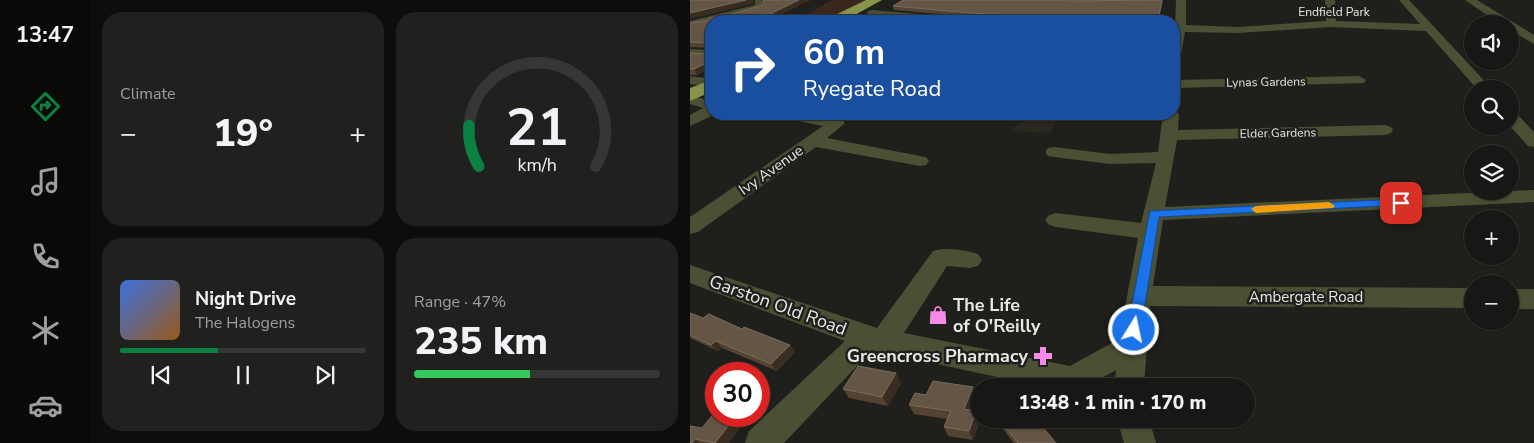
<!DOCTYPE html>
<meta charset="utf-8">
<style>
body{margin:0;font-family:"Nunito Sans",sans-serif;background:#20201e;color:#f1f3f6;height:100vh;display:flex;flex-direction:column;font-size:19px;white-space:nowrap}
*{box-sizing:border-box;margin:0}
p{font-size:16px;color:#9e9fa0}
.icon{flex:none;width:28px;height:28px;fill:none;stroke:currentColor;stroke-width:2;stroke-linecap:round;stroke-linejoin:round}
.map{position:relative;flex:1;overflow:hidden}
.sheet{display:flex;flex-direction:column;gap:12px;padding:12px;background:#0d0d0c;width:600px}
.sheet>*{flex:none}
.guide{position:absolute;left:15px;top:15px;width:475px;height:105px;border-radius:20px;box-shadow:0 1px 4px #0004,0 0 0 1px #363634;background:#1a4fa0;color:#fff;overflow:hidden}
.buttons{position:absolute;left:774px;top:15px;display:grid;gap:10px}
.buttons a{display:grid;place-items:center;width:55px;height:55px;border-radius:50%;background:#171715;box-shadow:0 1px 4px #0004,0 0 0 1px #363634;font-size:25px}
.speed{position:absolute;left:15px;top:362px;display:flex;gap:10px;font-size:25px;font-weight:700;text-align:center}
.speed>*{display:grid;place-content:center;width:65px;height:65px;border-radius:50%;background:#171715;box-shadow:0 1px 4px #0004,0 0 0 1px #363634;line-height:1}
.speed .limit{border:8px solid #d22;background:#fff;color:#111}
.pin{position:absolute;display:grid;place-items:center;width:42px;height:42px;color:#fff;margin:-21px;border-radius:10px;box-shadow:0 2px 8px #0006}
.me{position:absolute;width:55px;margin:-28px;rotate:10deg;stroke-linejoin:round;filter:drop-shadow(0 0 4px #0008)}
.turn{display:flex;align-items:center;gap:18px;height:105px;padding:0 15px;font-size:22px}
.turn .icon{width:65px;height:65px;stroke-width:2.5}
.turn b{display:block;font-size:35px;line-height:42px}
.big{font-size:38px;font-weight:800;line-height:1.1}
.sheet .widget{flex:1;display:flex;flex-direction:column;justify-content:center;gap:8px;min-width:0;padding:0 18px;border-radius:20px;background:#20201e}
.sheet .dial{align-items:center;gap:0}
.dial svg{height:130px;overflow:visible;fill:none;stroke:#363634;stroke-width:7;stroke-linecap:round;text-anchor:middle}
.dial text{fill:#f1f3f6;stroke:none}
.song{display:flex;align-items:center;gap:15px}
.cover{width:60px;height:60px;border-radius:8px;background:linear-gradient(135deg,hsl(220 70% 55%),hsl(30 70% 35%))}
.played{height:5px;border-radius:2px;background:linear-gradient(90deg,#0b8043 40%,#363634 40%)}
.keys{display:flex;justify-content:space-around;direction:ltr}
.heat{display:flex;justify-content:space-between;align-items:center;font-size:28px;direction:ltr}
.charge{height:8px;border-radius:4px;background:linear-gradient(90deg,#34c759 47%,#363634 0)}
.sheet .tiles{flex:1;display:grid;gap:12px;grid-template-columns:repeat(2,1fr)}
.trip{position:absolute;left:280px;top:378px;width:285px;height:50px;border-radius:25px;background:#171715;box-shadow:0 1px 4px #0004,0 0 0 1px #363634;font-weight:800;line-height:50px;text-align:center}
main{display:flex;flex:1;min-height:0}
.menu{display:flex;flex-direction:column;width:90px;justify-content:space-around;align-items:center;background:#090908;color:#9e9fa0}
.menu .icon{width:35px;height:35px}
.menu .active{color:#0b8043}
.menu b{font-size:22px;color:#f1f3f6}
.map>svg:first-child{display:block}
</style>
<main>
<nav class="menu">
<b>13:47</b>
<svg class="icon active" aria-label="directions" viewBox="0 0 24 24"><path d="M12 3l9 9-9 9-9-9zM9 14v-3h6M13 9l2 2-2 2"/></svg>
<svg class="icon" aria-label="music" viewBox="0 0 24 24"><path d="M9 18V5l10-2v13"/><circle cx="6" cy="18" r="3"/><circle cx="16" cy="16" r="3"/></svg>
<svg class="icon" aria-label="phone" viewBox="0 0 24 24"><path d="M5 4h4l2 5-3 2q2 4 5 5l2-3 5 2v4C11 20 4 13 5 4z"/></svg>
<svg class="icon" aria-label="climate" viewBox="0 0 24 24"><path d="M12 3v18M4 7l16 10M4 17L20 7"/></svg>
<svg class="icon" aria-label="car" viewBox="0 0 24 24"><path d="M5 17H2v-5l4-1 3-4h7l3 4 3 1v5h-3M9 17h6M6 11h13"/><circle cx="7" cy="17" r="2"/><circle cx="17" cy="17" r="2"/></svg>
</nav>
<section class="sheet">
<div class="tiles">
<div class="widget"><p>Climate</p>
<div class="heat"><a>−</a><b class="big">19°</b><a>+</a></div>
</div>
<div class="widget dial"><svg viewBox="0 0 100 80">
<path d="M14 69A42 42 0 1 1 86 69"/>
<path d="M14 69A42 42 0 0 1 8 44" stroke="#0b8043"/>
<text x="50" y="56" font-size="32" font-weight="700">21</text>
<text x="50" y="72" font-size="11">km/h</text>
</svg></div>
<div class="widget">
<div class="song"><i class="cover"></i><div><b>Night Drive</b><p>The Halogens</p></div></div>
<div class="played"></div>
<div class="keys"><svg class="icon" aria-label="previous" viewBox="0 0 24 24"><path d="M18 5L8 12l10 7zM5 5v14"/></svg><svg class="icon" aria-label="pause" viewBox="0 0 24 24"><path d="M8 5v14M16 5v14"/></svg><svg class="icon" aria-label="next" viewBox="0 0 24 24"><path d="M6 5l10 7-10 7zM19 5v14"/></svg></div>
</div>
<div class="widget"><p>Range · 47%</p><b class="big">235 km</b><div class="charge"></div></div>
</div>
</section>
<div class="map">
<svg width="844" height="443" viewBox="0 0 844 443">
<rect width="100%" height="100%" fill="#1f1f1c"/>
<path fill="#2b2820" d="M292,114H370L360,133L320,131L334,120Z"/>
<path fill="#3c271e" d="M142,0H178L132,21H105Z"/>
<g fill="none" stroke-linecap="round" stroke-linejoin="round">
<path fill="#4b5034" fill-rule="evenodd" d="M65,0H75L74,9L31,21H21V23L0,27V21L65,5Z
M373,0H429L424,3H378Z
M486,0H496V25L548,27L636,21L635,0H645L646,21L730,24L709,0H719L802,89H787L736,31L641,27L548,33L495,32L490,59L484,63Z
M775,0H787L844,35V44L820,30V24H810Z
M182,10L277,18L282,21H242L178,15L177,13L178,11Z
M0,49L21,50V58L0,57Z
M0,76L15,78L17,81L10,85L0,84Z
M669,76L676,80L674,83L484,88V80Z
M0,95L21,101V114H26L0,126V115L13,108L0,104Z
M484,110L489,114L488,130L695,125L701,127L703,130L701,133L695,135L487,140L475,207L844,190V202L473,220L463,286L782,288V308L460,306L454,386H424L426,370L410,379L413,386H349L182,350L94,443H55L59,431L155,341L0,283V265L187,328L243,251C257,247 274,250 288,254L292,260L288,266L280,268L257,266L214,333L380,366L429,339L448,238L366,227L359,225L355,220L359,215L366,213L451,223L466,163L420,164L364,157L358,156L355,152L358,148L364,147L420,154L468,152L473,114H484Z
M820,111L826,113L844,132V147L838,146L820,126Z
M98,114H119L153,120L155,123L137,138L230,156L236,157L239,161L236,165L230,166L126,147L8,232L0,234V217L133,126L98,119L96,116Z
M820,289H844V309H820Z
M427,419H459L466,443H434Z"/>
<path fill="#87954a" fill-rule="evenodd" d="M176,0H192L154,21H137L139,18Z
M21,80V92L0,101V88Z"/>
</g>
<path fill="#544331" d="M426,0H473L468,21H360L282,17L204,10L203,6L378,1H424Z
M90,15L113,21L7,75H0V53L18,54L20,52V48L0,47V23Z
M0,313L13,318L52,329L100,345L105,352L87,371L32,348L28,351L0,338Z
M211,383L198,406L159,398L153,389Z
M286,396L281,410L290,420L283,440L258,436L254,427L257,419L224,414L219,405Z
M307,419H346L366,443H324L309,424Z
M0,426L39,443H0Z"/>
<path fill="#382d20" d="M56,0H64L63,4L0,19V13Z
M109,0H121L82,19L80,14Z
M111,16L113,21H101Z
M21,61V68L7,75L4,69Z
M26,341L32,348L28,351L21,345Z
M100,345L105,352L87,371L81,364Z
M206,373L211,383L198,406L192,397Z
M283,387L286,396L277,418L274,409Z
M286,411L289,419L290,420L283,440L279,431Z
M46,416H59L39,443H25Z
M5,439L10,443H2Z"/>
<path fill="#645544" stroke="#796c5e" d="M0,0H56L0,13Z
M74,0H109L80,14L111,16L101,21H21V61L4,69H0V53L18,54L20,52L19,43L0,42V23L19,20L20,18H29L73,5Z
M213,0H376L378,1L472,0L468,21H435L281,13L203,6Z
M18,72H21V84L18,83Z
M0,313L13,318L19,314L52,329L54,327L100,345L81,364L26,341L21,345L0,335Z
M168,366L206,373L192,397L153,389Z
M243,381L283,387L274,409L286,411L279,431L254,427L261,411L219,405L225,393L236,395Z
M26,411V416H46L25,443L5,439L2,443H0V426L12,428Z
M309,419H346L366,443H328Z"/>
<path fill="#1a73e8" stroke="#114b97" d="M711,199L716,203L715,205L469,217L451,330L449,334L444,335L439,334L437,330L460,211Z"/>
<path fill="#f59e0b" d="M639,202L645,206L643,208L566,213L561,209L566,206Z"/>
<defs>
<g id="shop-bare" transform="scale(1.5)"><path d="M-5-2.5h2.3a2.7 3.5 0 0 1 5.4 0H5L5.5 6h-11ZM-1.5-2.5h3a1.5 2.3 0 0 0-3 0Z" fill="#f888ea" stroke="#1f1f1c" stroke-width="2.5" paint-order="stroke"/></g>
<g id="pharmacy-bare" transform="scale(1.5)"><path d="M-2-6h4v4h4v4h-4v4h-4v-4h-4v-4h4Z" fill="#f888ea" stroke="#1f1f1c" stroke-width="2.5" paint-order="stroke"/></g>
</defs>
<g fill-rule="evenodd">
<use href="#shop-bare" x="248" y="315"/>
<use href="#pharmacy-bare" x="353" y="356"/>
</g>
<g text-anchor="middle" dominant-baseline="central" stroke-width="5" stroke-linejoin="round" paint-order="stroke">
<g font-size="12" fill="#e8e8e6" stroke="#1f1f1c">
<text x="644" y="12">Endfield Park</text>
<text transform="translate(576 82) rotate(-1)">Lynas Gardens</text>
<text transform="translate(588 133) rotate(-1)">Elder Gardens</text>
</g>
<g font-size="15" fill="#e8e8e6" stroke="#1f1f1c">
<text transform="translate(81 170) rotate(-35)">Ivy Avenue</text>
<text x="616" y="297">Ambergate Road</text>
</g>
<g font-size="18" fill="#e8e8e6" stroke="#1f1f1c">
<text transform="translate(88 305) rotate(20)">Garston Old Road</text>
</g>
<g font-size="18" font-weight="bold" fill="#e8e8e6" stroke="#1f1f1c" text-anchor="start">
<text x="263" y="305">The Life<tspan x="263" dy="21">of O'Reilly</tspan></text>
<text x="338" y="356" text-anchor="end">Greencross Pharmacy</text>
</g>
</g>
</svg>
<div class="buttons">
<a><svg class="icon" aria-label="sound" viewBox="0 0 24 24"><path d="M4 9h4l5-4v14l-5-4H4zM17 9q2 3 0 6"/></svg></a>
<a><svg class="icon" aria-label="search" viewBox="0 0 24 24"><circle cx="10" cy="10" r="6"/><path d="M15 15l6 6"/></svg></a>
<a><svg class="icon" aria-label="layers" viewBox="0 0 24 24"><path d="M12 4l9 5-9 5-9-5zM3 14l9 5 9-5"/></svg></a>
<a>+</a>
<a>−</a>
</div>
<div class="speed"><div class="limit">30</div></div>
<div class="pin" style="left:711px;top:203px;background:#d93025"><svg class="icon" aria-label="arrive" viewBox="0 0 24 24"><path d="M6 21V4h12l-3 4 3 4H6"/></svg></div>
<svg class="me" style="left:444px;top:330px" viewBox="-20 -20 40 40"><circle r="17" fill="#1a73e8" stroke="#fff" stroke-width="3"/><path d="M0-11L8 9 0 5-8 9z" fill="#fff"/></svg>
<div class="trip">13:48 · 1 min · 170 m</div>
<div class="guide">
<div class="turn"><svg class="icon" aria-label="right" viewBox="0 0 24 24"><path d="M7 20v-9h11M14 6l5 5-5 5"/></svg><div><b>60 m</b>Ryegate Road</div></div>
</div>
</div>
</main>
